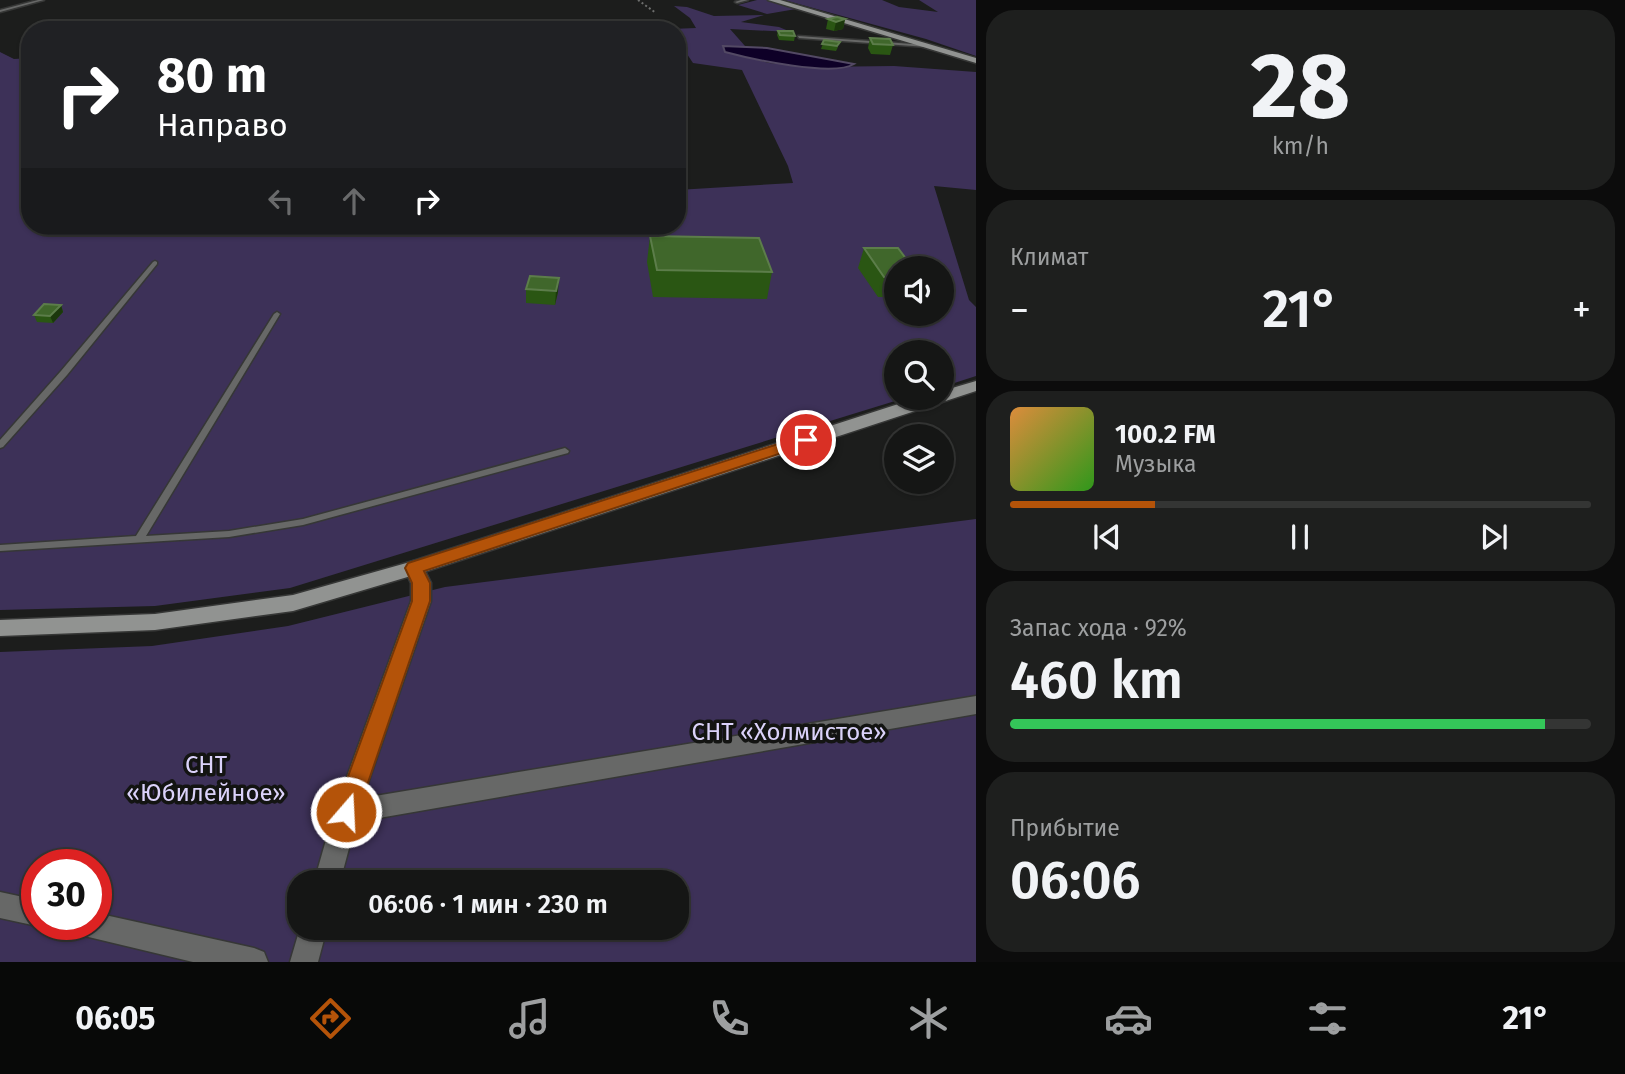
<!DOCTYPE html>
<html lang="ru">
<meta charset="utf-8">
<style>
body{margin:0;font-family:"Fira Sans",sans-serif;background:#1e1f1e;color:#f1f3f6;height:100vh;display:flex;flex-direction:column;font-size:26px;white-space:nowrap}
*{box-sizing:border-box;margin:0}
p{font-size:23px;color:#9d9fa0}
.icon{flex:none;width:38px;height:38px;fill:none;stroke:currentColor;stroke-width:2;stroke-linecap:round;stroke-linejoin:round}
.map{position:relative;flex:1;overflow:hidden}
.panel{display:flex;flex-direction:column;gap:10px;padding:10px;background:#0c0c0c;width:649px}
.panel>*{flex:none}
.guide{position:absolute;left:21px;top:21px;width:665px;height:214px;border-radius:28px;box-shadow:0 2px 5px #0004,0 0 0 2px #343534;background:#202124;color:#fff;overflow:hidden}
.tools{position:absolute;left:884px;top:256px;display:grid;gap:14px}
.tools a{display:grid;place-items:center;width:70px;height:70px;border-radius:50%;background:#151615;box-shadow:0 2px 5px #0004,0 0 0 2px #343534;font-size:35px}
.speed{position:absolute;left:21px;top:849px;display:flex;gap:14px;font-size:35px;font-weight:700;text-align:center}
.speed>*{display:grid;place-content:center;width:91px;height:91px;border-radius:50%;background:#151615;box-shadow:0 2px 5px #0004,0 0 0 2px #343534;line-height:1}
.speed .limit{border:10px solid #d22;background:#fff;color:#111}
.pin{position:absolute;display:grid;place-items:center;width:60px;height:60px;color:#fff;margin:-30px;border:4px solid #fff;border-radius:50%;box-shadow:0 2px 7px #0007}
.me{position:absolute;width:77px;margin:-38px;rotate:19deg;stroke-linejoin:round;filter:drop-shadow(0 0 5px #0008)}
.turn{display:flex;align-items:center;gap:24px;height:147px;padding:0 21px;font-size:32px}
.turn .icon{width:91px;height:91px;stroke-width:2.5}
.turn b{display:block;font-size:49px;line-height:60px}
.lanes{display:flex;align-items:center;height:66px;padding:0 21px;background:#0003;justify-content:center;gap:35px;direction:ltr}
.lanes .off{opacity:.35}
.big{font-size:52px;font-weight:600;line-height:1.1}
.panel .card{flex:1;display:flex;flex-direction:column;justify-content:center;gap:10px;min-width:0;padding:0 24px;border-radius:28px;background:#1e1f1e}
.panel .dial{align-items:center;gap:0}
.dial b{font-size:91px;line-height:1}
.song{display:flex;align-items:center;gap:21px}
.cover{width:84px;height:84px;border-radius:10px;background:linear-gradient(135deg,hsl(30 70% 55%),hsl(110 70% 35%))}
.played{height:7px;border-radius:4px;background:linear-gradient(90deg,#b45309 25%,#343534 25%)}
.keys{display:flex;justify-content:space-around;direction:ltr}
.heat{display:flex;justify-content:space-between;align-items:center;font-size:38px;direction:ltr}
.charge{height:10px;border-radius:5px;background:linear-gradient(90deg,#34c759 92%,#343534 0)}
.trip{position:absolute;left:287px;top:870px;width:402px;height:70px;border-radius:28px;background:#151615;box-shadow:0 2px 5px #0004,0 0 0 2px #343534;font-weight:600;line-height:70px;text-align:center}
.tab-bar{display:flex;height:112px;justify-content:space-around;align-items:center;background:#080908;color:#9d9fa0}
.tab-bar .icon{width:49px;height:49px}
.tab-bar .active{color:#b45309}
.tab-bar b{font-size:32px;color:#f1f3f6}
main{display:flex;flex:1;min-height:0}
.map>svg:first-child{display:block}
</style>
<main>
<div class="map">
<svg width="976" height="962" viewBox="0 0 976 962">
<rect width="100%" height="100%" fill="#1c1d1c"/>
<path fill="#3d3158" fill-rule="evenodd" d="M757,0H767L796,9L767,14L738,5Z
M784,0H882L899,7L938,12L919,0H976V56L926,39Z
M674,6L687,7L714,16L764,15L741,22L779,27L791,32L730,29L745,46L723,47L725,52L769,63L813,67L894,66L976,72V190L934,186L969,300L976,307V376L942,387V352H896V397H908L290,588L155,606L0,610V52L14,59L30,58V226H677V190L793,183L788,166L742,70L693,63L677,39V30L671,29L696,28L690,18ZM896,268H942V313H896Z
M976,519V962H0V652L152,646L288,626L445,587ZM37,864H96V924H37ZM299,882H677V928H299Z"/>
<path fill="#0e0027" stroke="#534964" stroke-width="2" d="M723,46L767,48L854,64C833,77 751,59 725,52Z"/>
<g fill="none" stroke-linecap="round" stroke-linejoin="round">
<g stroke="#363736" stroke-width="3">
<path id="lane" d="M38,0H44L0,12V10Z
M741,0H748L737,3L735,2Z
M798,36L927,45L929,46L927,47L799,38Z
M155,261L157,262V264L67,375L3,447L0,448V440L61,371L153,262Z
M277,312L280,314L146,536L229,531L303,519L565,448L569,451L568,453L303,525L229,537L0,551V545L136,536L274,314Z"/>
</g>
<g stroke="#363736" stroke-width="3">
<path id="street" d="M414,561L421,563L431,583V601L363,798L976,696V714L356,822L340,882H314L334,812L411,601V583L404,568L407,563Z
M0,892L37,900V924H43L37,926L0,918Z
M96,913L254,948L264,952L268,962H193L76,934L73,924H96Z
M300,928H327L318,962H290Z"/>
</g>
<g stroke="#363736" stroke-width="3">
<path id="secondary" d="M768,0H780L976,58V63Z
M976,381V391L421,573L293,611L155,630L0,636V620L155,614L293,595L410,562L920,397H942V391Z"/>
</g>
<path stroke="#6d6e6d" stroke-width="2" stroke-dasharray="2 2.5" stroke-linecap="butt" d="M638,0L656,13"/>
<use href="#lane" fill="#676867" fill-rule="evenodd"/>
<use href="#street" fill="#676867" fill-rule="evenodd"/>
<use href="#secondary" fill="#919391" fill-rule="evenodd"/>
</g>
<path fill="#2a5613" d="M828,19H845L843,29L834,31L826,29Z
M778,31L795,36L794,41L779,40L777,35Z
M870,38L893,45L890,55L871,54L868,48Z
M824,40L838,47L836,51L821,49Z
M650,236L772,272L767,299L653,297L647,262Z
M864,248L896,268V297H878L858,268Z
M526,289L558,292L555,305L526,303Z
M61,305L63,312L53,323L37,322L34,315Z"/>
<path fill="#1b380c" d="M845,19L843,29L834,31L836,22Z
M559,278L558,292L555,305L556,291Z
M61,305L63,312L53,323L50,316Z"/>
<path fill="#40672b" stroke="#5c7d4a" stroke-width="2" d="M837,17L845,19L836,22L828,19Z
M778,31H793L795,36L780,35Z
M870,38L890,39L893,45L873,44Z
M824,40L840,42L837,46L822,44Z
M650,236L759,238L772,272L657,270Z
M864,248H898L913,268H896V277H884Z
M530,276L559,278L556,291L526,289Z
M44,304L61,305L50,316L34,315Z"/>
<path fill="#b45309" stroke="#753606" stroke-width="2" d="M806,435L812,436L814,440L812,443L424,571L430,583V601L358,812L354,819L346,822L339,819L335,812L412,601V583L405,568L408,563Z"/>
<g text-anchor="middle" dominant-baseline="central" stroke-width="7" stroke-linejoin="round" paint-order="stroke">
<g font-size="24" fill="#dbd2fa" stroke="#131412">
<text x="789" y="732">СНТ «Холмистое»</text>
<text x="206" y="765">СНТ<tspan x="206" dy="28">«Юбилейное»</tspan></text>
</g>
</g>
</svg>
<div class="tools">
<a><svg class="icon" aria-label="sound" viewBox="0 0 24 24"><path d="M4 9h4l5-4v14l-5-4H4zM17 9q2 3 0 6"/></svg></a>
<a><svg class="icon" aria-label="search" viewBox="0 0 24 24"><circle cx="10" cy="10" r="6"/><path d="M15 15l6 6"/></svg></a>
<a><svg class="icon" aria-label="layers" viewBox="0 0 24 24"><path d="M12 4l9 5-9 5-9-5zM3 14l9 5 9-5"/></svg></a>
</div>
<div class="speed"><div class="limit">30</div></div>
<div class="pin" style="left:806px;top:440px;background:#d93025"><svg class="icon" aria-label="arrive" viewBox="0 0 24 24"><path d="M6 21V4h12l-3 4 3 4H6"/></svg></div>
<svg class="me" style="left:346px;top:812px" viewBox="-20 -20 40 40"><circle r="17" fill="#b45309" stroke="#fff" stroke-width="3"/><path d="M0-11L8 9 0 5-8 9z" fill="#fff"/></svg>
<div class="trip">06:06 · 1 мин · 230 m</div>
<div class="guide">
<div class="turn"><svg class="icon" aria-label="right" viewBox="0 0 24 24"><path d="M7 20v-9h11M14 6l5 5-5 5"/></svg><div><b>80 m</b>Направо</div></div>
<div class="lanes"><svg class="icon off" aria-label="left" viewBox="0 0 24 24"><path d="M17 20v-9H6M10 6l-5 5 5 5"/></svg><svg class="icon off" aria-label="ahead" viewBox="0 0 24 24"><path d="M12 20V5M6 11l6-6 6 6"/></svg><svg class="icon" aria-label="right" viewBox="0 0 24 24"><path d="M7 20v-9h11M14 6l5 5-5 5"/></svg></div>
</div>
</div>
<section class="panel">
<div class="card dial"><b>28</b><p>km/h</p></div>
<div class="card"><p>Климат</p>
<div class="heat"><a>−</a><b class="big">21°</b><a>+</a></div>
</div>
<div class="card">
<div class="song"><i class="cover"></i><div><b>100.2 FM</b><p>Музыка</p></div></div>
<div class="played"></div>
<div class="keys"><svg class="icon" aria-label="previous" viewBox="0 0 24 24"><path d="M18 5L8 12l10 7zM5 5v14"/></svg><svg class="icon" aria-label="pause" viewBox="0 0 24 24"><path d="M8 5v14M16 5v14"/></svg><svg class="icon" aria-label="next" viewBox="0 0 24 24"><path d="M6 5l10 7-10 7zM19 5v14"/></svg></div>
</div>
<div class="card"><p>Запас хода · 92%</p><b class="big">460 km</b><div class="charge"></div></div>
<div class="card"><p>Прибытие</p><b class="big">06:06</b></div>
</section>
</main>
<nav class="tab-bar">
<b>06:05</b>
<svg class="icon active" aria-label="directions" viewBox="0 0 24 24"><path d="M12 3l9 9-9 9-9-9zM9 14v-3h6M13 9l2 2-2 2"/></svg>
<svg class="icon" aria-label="music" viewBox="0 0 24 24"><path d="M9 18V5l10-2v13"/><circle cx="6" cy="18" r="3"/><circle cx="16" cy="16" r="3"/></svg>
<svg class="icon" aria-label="phone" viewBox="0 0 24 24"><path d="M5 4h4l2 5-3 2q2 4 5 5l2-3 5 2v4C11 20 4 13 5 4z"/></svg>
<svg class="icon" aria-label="climate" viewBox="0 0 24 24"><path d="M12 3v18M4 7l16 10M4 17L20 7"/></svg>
<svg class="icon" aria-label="car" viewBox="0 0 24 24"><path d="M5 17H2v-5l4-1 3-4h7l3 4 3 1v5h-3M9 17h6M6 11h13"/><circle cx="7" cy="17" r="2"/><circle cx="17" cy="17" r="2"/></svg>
<svg class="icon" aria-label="filters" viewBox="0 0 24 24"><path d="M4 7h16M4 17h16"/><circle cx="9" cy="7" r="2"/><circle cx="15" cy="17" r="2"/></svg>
<b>21°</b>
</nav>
